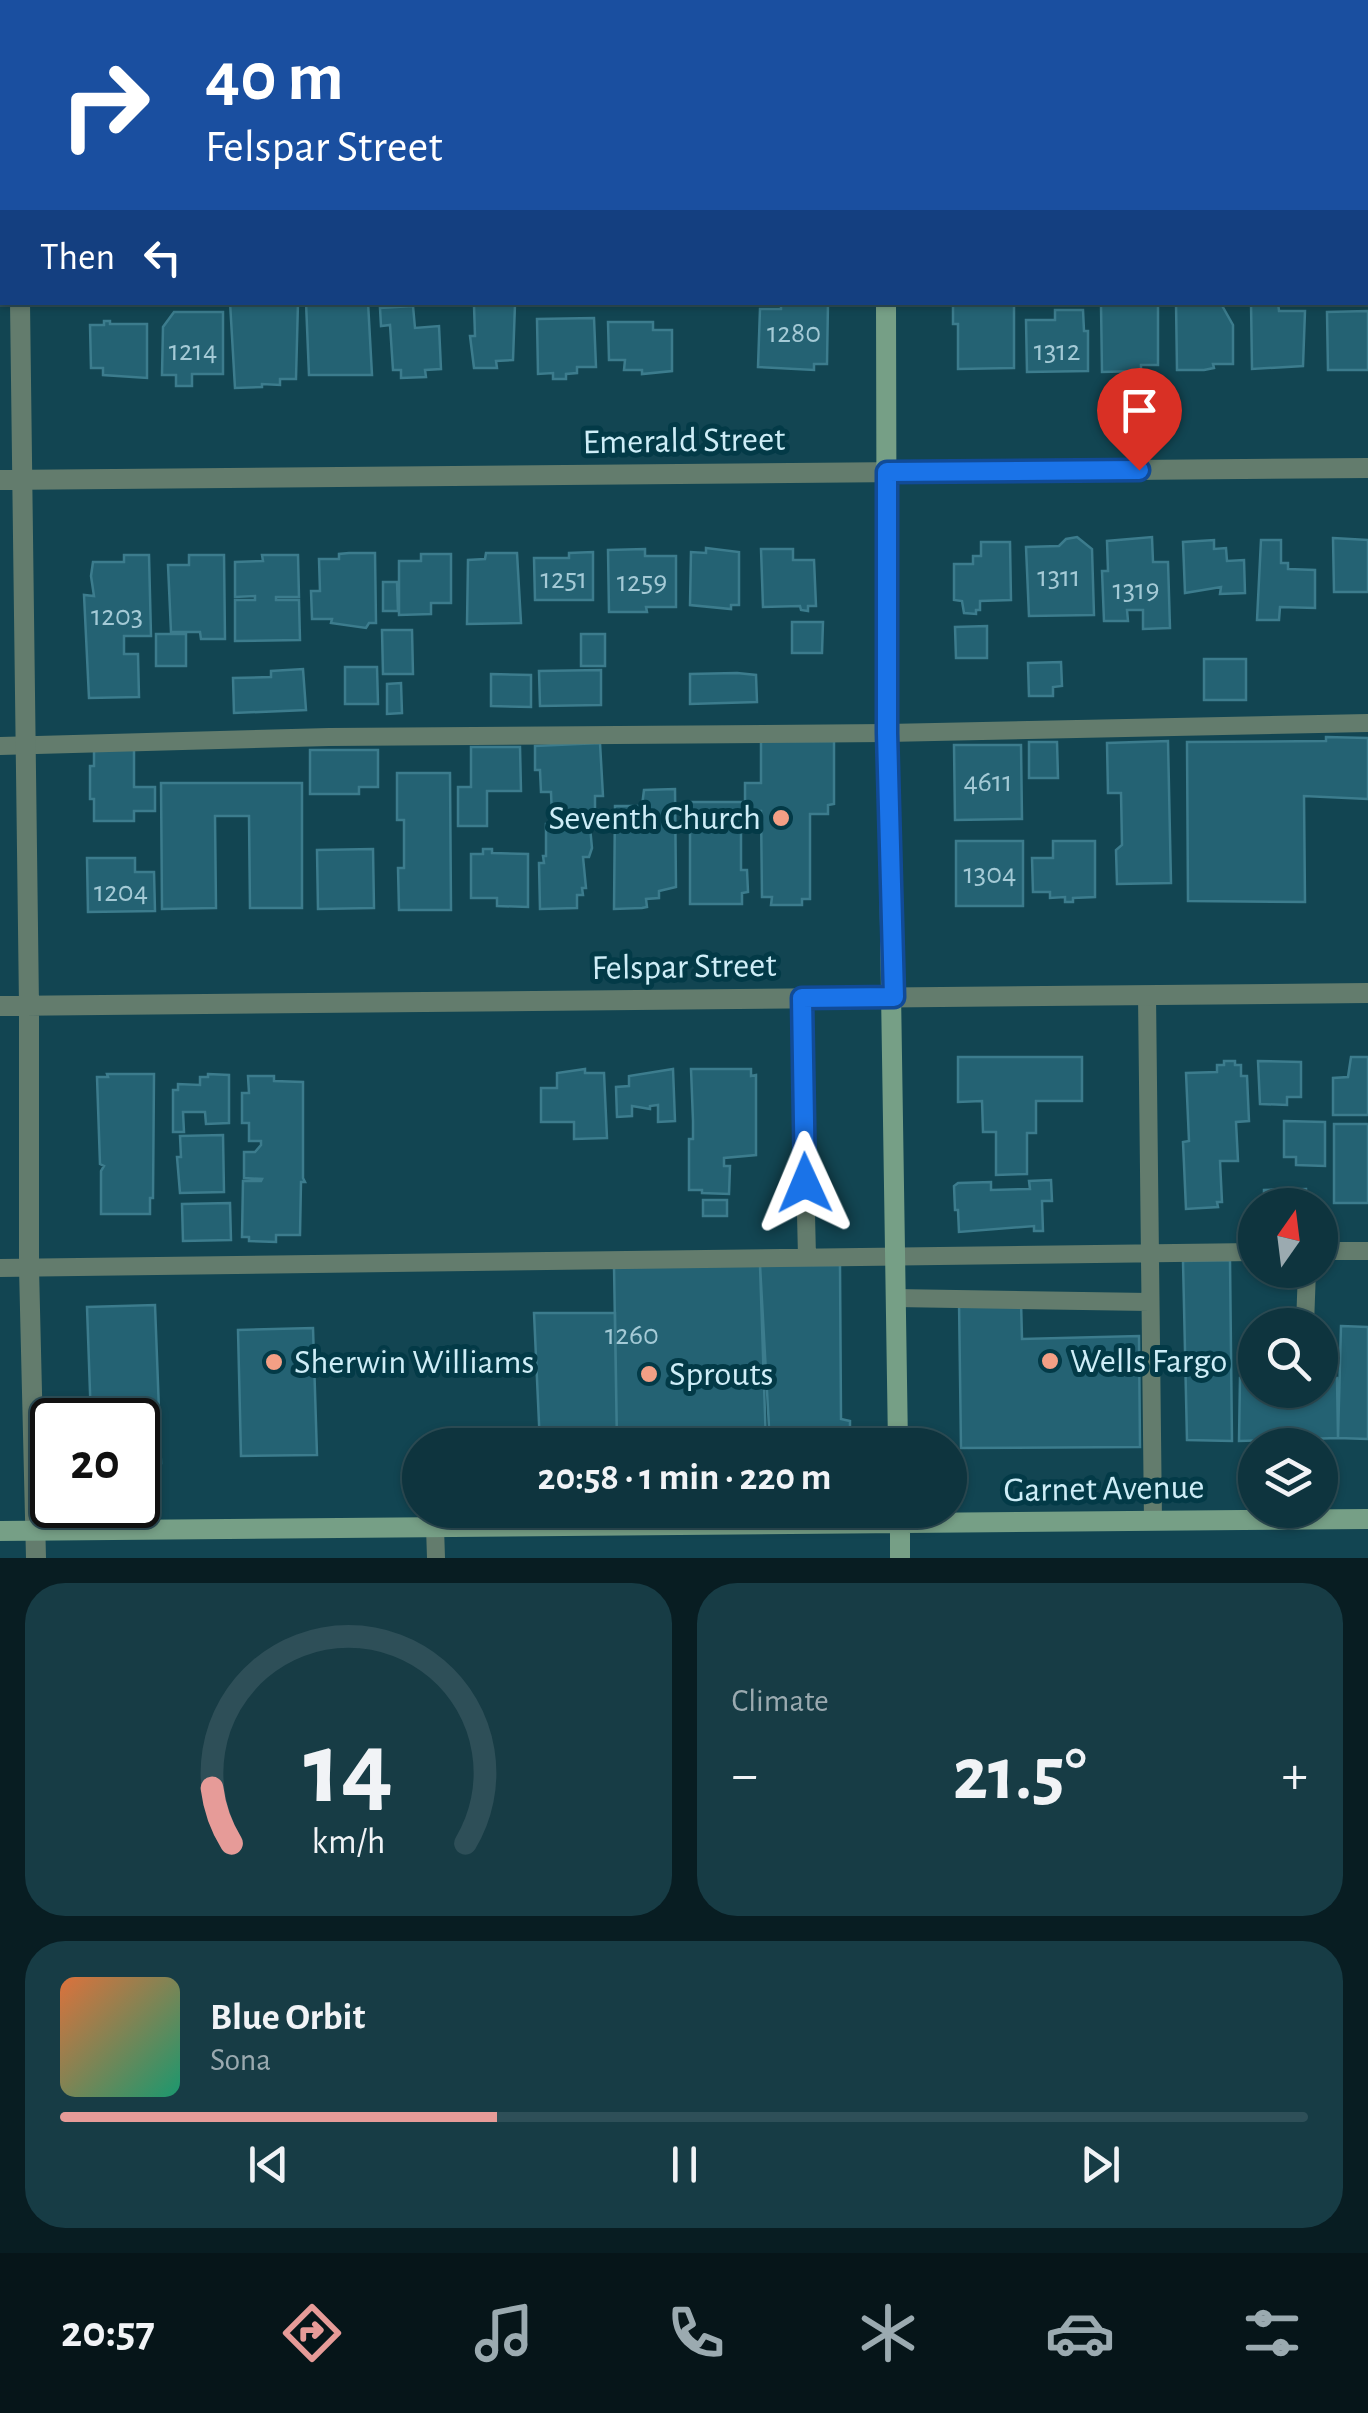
<!DOCTYPE html>
<meta charset="utf-8">
<style>
body{margin:0;font-family:"Alegreya Sans",sans-serif;background:#173c45;color:#f1f3f6;height:100vh;display:flex;flex-direction:column;font-size:38px;white-space:nowrap}
*{box-sizing:border-box;margin:0}
p{font-size:32px;color:#9baab0}
.icon{flex:none;width:55px;height:55px;fill:none;stroke:currentColor;stroke-width:2;stroke-linecap:round;stroke-linejoin:round}
.map{position:relative;height:1558px;overflow:hidden}
.details{display:flex;flex-direction:column;gap:25px;padding:25px;background:#081d22;flex:1}
.details>*{flex:none}
.hud{position:absolute;left:0px;top:0px;width:1370px;height:305px;box-shadow:0 2px 8px #0004,0 0 0 2px #2e4f58;background:#1a4fa0;color:#fff;overflow:hidden}
.needle{width:65px;rotate:14deg}
.fabs{position:absolute;left:1238px;top:1188px;display:grid;gap:20px}
.fabs a{display:grid;place-items:center;width:100px;height:100px;border-radius:50%;background:#0e343e;box-shadow:0 2px 8px #0004,0 0 0 2px #2e4f58;font-size:50px}
.speed{position:absolute;left:30px;top:1398px;display:flex;gap:20px;font-size:50px;font-weight:700;text-align:center}
.speed>*{display:grid;place-content:center;width:130px;height:130px;border-radius:50%;background:#0e343e;box-shadow:0 2px 8px #0004,0 0 0 2px #2e4f58;line-height:1}
.speed .limit{border:5px solid #111;border-radius:15px;background:#fff;color:#111}
.pin{position:absolute;display:grid;place-items:center;width:85px;height:85px;color:#fff;margin:-102px -42px;border-radius:50% 50% 50% 0;rotate:-45deg;box-shadow:0 0 10px #0007}
.pin .icon{rotate:45deg}
.me{position:absolute;width:110px;margin:-55px;rotate:359deg;stroke-linejoin:round;filter:drop-shadow(0 0 8px #0008)}
.turn{display:flex;align-items:center;gap:35px;height:210px;padding:0 40px;font-size:45px}
.turn .icon{width:130px;height:130px;stroke-width:2.5}
.turn b{display:block;font-size:70px;line-height:85px}
.then{display:flex;align-items:center;height:95px;padding:0 40px;background:#0003;gap:20px;font-size:38px}
.big{font-size:75px;font-weight:600;line-height:1.1}
.details .card{flex:1;display:flex;flex-direction:column;justify-content:center;gap:15px;min-width:0;padding:0 35px;border-radius:40px;background:#173c45}
.details .dial{align-items:center;gap:0}
.dial svg{height:260px;overflow:visible;fill:none;stroke:#2e4f58;stroke-width:7;stroke-linecap:round;text-anchor:middle}
.dial text{fill:#f1f3f6;stroke:none}
.song{display:flex;align-items:center;gap:30px}
.cover{width:120px;height:120px;border-radius:15px;background:linear-gradient(135deg,hsl(20 70% 55%),hsl(160 70% 35%))}
.played{height:10px;border-radius:5px;background:linear-gradient(90deg,#e69b98 35%,#2e4f58 35%)}
.keys{display:flex;justify-content:space-around;direction:ltr}
.heat{display:flex;justify-content:space-between;align-items:center;font-size:55px;direction:ltr}
.details .tiles{flex:1;display:grid;gap:25px;grid-template-columns:1fr 1fr}
.card:last-child{grid-column:span 2}
.trip{position:absolute;left:402px;top:1428px;width:565px;height:100px;border-radius:50px;background:#0e343e;box-shadow:0 2px 8px #0004,0 0 0 2px #2e4f58;font-weight:600;line-height:100px;text-align:center}
.tabs{display:flex;height:160px;justify-content:space-around;align-items:center;background:#061519;color:#9baab0}
.tabs .icon{width:70px;height:70px}
.tabs .current{color:#e69b98}
.tabs b{font-size:45px;color:#f1f3f6}
.map>svg:first-child{display:block}
</style>
<div class="map">
<svg width="1368" height="1558" viewBox="0 0 1368 1558">
<rect width="100%" height="100%" fill="#124552"/>
<path fill="#246273" stroke="#3c7c8d" stroke-width="2.5" d="M230,302H298L296,379H280V385L262,384V387L235,388Z
M306,302H368L372,375H309Z
M781,302H828L827,364H814V370L758,367L760,309H781Z
M953,302H1014V368L958,369V324H953Z
M1176,302H1220L1233,325V364H1213L1214,368L1204,370H1177Z
M1251,302H1278L1279,311H1305L1303,366L1252,369Z
M515,304L513,360L496,361L497,368H474L470,336H475L474,305Z
M1101,305H1158V365H1141V371L1102,372Z
M413,306L415,328L439,326L441,369L425,370L426,377L401,378V370H393L390,325L381,326L380,308Z
M1055,310H1083L1084,331H1088V371L1027,372L1026,320H1055Z
M1368,311V370H1328L1327,312Z
M174,312H223V374H192V386H176V375H162L163,327Z
M594,318L596,367H577V373L566,374V379H553V373L538,374L537,319Z
M104,321H110V324H147V378L103,375V368H91L90,325H104Z
M608,322H653V330H672V371L642,374V370H624L625,360H609Z
M1077,537L1092,549L1094,615L1029,616L1026,547L1059,546L1066,539Z
M1152,537L1153,562H1168L1170,628L1143,629V610H1127L1128,621H1104L1102,571H1108L1107,541Z
M1333,538L1368,540V592H1334Z
M1214,540V549L1226,548L1227,561L1244,560L1245,593L1220,594L1221,587L1185,593L1183,542Z
M1261,540H1281V563H1288V569L1315,570V608L1280,607L1279,620H1257Z
M981,542H1010L1011,600L980,601V610H976V614L964,613L962,601L954,600V564H973V556H981Z
M706,548L739,552V605H731V609L690,605L691,552L706,553Z
M645,549V556H676V607H646L647,612H609L608,550Z
M761,549H793V560H814L816,606H808V611L801,610L800,606L763,607Z
M593,552V600H535L534,558H569V553Z
M349,553H375L376,623H369L366,628L331,623L332,619H312L311,591H320L319,559H339V554Z
M486,553H517L521,623L467,624L468,560L485,559Z
M421,554H451V603H431V614L399,615V561H421Z
M124,555H149L151,636H124V654H138L139,697L89,698L84,595L94,596L91,576L93,562H124Z
M189,555H224L225,639H201L200,632H171L168,565H189Z
M262,555H298L299,597H276V600H299L300,640L235,641V600H255V596L235,597V562L263,561Z
M383,582H397L398,611H383Z
M792,622H823L822,653H792Z
M987,626V658H956L955,627Z
M382,630H412L413,674H383Z
M156,634H186V666H156Z
M581,634H605V666H581Z
M1204,659H1246V700H1204Z
M1061,662L1062,686L1053,687V696H1029L1028,663Z
M345,667H377L378,704H345Z
M303,669L306,710L234,713L233,678L271,677V671Z
M601,670V705L540,706L539,671Z
M737,673L756,675L757,702L690,704V674Z
M491,674L531,675V707L491,706Z
M401,683L402,713L387,714V684Z
M1326,737L1368,738V799L1304,796L1305,902L1188,901L1187,742L1326,741Z
M761,741H834V804L828,805V814H810V899H802V905H771L772,897H762L761,811H749V824H741V870H747L748,892L742,893V904H690V802H745V783H761Z
M1168,741L1171,883L1117,884L1116,850L1122,845L1121,793H1108L1107,743Z
M1029,742H1057L1058,778H1029Z
M600,743L603,796H595V816H589L592,848L589,857H583L586,888H582L583,895H577V908L540,909L539,863H544L543,856H546V824H550L552,818L551,792H541L540,770H535V746Z
M954,745H1021L1022,819L955,820Z
M94,747H134V787H155V811H134V821H94V799H90V766H94Z
M471,747H520L521,791H487V826H458V787H471Z
M310,750H378V787H359V794H310Z
M397,773H450L451,910H399L398,868H404V820H397Z
M161,783H302V908H250L249,816H215L216,908L162,909Z
M675,789L676,887L659,891V898L646,899L647,907L642,908L614,909L615,806H642L644,790Z
M956,841H1023V906H956Z
M1053,841H1095V897L1073,898V902H1065V897L1050,898V892H1033L1032,858H1053Z
M373,849L374,908L318,909L317,850Z
M483,849H492V853L528,854V907L497,906V898H471V854H483Z
M87,858H135V872H154L155,911L88,912Z
M958,1057H1082V1101H1036V1133H1027V1174L996,1175V1132H983L982,1101L958,1102Z
M1351,1057H1368V1115H1333V1078L1348,1077Z
M1224,1061H1235V1065H1241V1076H1247L1249,1121L1236,1122L1238,1161H1220L1222,1202H1217L1218,1207L1186,1209L1183,1142L1189,1141L1186,1073L1217,1072V1065H1224Z
M1258,1061L1301,1062V1097H1287V1105L1260,1104Z
M585,1069V1073H604L607,1138L574,1139V1122H541V1088H557V1073Z
M673,1069L675,1121L658,1122V1105L650,1106V1109L632,1106V1116L617,1117L616,1087L629,1086V1076Z
M691,1069H751V1076L756,1075V1155L724,1158V1166H730L729,1194L702,1193V1190H689V1139H693V1121Z
M107,1074H154L153,1198H150V1214H101V1171L104,1166L100,1164L97,1077H108Z
M208,1074L229,1075V1123L206,1124L205,1112H183L184,1132H173V1090H178V1084L200,1085V1077H208Z
M248,1076H274V1081L303,1082V1178L305,1182H301L300,1235H276V1242L249,1241V1237H242L243,1181H261L262,1179L244,1178V1152H255L261,1145V1141H249V1123H242V1093H249Z
M1284,1121L1325,1122V1166L1296,1165V1157H1284Z
M1334,1124H1368V1203H1334Z
M223,1135L224,1192L180,1193L177,1157H181L180,1136Z
M1051,1180L1052,1201H1042L1043,1231H1034V1226L959,1232L958,1210H955L954,1186L958,1183L991,1182V1190L1030,1189L1029,1181Z
M1306,1189V1205H1264V1190Z
M703,1200H727V1216H703Z
M230,1203L231,1240L183,1241L182,1204Z
M1230,1260L1232,1441L1187,1440L1183,1261Z
M760,1265H840L841,1419L850,1421V1445H770Z
M760,1265L766,1445H617L614,1266Z
M959,1300L1021,1301L1022,1339L1139,1336L1140,1447L961,1448Z
M155,1305L161,1463H138V1420H91L87,1307Z
M534,1313H615L617,1445H540Z
M1341,1326L1368,1327V1439L1338,1438Z
M313,1328L317,1455L241,1456L238,1330Z
M1240,1378H1255V1390H1320V1378H1337L1338,1438L1239,1441Z"/>
<g fill="none" stroke-linecap="round" stroke-linejoin="round">
<path stroke="#637c6d" stroke-width="18" d="M0,208H2
M0,746L329,737L887,733L1368,723
M1147,995L1153,1521
M801,998L807,1257
M1320,1251H1368
M0,1268L1255,1252
M895,1298L1149,1302
M1305,1325L1307,1270
M435,1527L436,1558"/>
<path stroke="#637c6d" stroke-width="20" d="M18,0V2
M20,302L29,1006V1268L36,1558
M0,480L1368,468
M0,1006L1368,993"/>
<path stroke="#769f86" stroke-width="20" d="M886,0V2
M886,302L887,733L898,1445
M900,1510V1558
M0,1531L1368,1519"/>
</g>
<g fill="none" stroke-linecap="round" stroke-linejoin="round">
<g stroke="#114b97" stroke-width="25">
<path id="route" d="M805,1183L802,998L894,997L887,733V472L1139,470"/>
</g>
<use href="#route" stroke="#1a73e8" stroke-width="18"/>
</g>
<g fill="#f39f85" stroke="#033a47" stroke-width="4">
<circle cx="781" cy="818" r="10"/>
<circle cx="1050" cy="1361" r="10"/>
<circle cx="274" cy="1362" r="10"/>
<circle cx="649" cy="1374" r="10"/>
</g>
<g text-anchor="middle" dominant-baseline="central" stroke-width="10" stroke-linejoin="round" paint-order="stroke">
<g font-size="30" fill="#a4cad6">
<text x="794" y="333">1280</text>
<text x="193" y="351">1214</text>
<text x="1057" y="351">1312</text>
<text x="1059" y="577">1311</text>
<text x="564" y="579">1251</text>
<text x="642" y="582">1259</text>
<text x="1136" y="590">1319</text>
<text x="117" y="616">1203</text>
<text x="988" y="782">4611</text>
<text x="990" y="874">1304</text>
<text x="121" y="892">1204</text>
<text x="632" y="1335">1260</text>
</g>
<g font-size="35" fill="#ceedf7" stroke="#033a47">
<text transform="translate(684 441) rotate(-1)">Emerald Street</text>
<text transform="translate(684 967) rotate(-1)">Felspar Street</text>
<text transform="translate(1104 1489) rotate(-1)">Garnet Avenue</text>
</g>
<g font-size="35" fill="#ceedf7" stroke="#033a47" text-anchor="start">
<text x="761" y="818" text-anchor="end">Seventh Church</text>
<text x="1070" y="1361">Wells Fargo</text>
<text x="294" y="1362">Sherwin Williams</text>
<text x="669" y="1374">Sprouts</text>
</g>
</g>
</svg>
<div class="fabs">
<a><svg class="needle" viewBox="-14 -14 28 28"><path d="M0-13l5 13h-10z" fill="#e53935"/><path d="M0 13l5-13h-10z" fill="#9baab0"/></svg></a>
<a><svg class="icon" aria-label="search" viewBox="0 0 24 24"><circle cx="10" cy="10" r="6"/><path d="M15 15l6 6"/></svg></a>
<a><svg class="icon" aria-label="layers" viewBox="0 0 24 24"><path d="M12 4l9 5-9 5-9-5zM3 14l9 5 9-5"/></svg></a>
</div>
<div class="speed"><div class="limit">20</div></div>
<div class="pin" style="left:1139px;top:470px;background:#d93025"><svg class="icon" aria-label="arrive" viewBox="0 0 24 24"><path d="M6 21V4h12l-3 4 3 4H6"/></svg></div>
<svg class="me" style="left:805px;top:1183px" viewBox="-20 -20 40 40"><path d="M0-17L14 15 0 8-14 15z" fill="#1a73e8" stroke="#fff" stroke-width="4"/></svg>
<div class="trip">20:58 · 1 min · 220 m</div>
<div class="hud">
<div class="turn"><svg class="icon" aria-label="right" viewBox="0 0 24 24"><path d="M7 20v-9h11M14 6l5 5-5 5"/></svg><div><b>40 m</b>Felspar Street</div></div>
<div class="then">Then<svg class="icon" aria-label="left" viewBox="0 0 24 24"><path d="M17 20v-9H6M10 6l-5 5 5 5"/></svg></div>
</div>
</div>
<section class="details">
<div class="tiles">
<div class="card dial"><svg viewBox="0 0 100 80">
<path d="M14 69A42 42 0 1 1 86 69"/>
<path d="M14 69A42 42 0 0 1 8 52" stroke="#e69b98"/>
<text x="50" y="56" font-size="32" font-weight="700">14</text>
<text x="50" y="72" font-size="11">km/h</text>
</svg></div>
<div class="card"><p>Climate</p>
<div class="heat"><a>−</a><b class="big">21.5°</b><a>+</a></div>
</div>
<div class="card">
<div class="song"><i class="cover"></i><div><b>Blue Orbit</b><p>Sona</p></div></div>
<div class="played"></div>
<div class="keys"><svg class="icon" aria-label="previous" viewBox="0 0 24 24"><path d="M18 5L8 12l10 7zM5 5v14"/></svg><svg class="icon" aria-label="pause" viewBox="0 0 24 24"><path d="M8 5v14M16 5v14"/></svg><svg class="icon" aria-label="next" viewBox="0 0 24 24"><path d="M6 5l10 7-10 7zM19 5v14"/></svg></div>
</div>
</div>
</section>
<nav class="tabs">
<b>20:57</b>
<svg class="icon current" aria-label="directions" viewBox="0 0 24 24"><path d="M12 3l9 9-9 9-9-9zM9 14v-3h6M13 9l2 2-2 2"/></svg>
<svg class="icon" aria-label="music" viewBox="0 0 24 24"><path d="M9 18V5l10-2v13"/><circle cx="6" cy="18" r="3"/><circle cx="16" cy="16" r="3"/></svg>
<svg class="icon" aria-label="phone" viewBox="0 0 24 24"><path d="M5 4h4l2 5-3 2q2 4 5 5l2-3 5 2v4C11 20 4 13 5 4z"/></svg>
<svg class="icon" aria-label="climate" viewBox="0 0 24 24"><path d="M12 3v18M4 7l16 10M4 17L20 7"/></svg>
<svg class="icon" aria-label="car" viewBox="0 0 24 24"><path d="M5 17H2v-5l4-1 3-4h7l3 4 3 1v5h-3M9 17h6M6 11h13"/><circle cx="7" cy="17" r="2"/><circle cx="17" cy="17" r="2"/></svg>
<svg class="icon" aria-label="filters" viewBox="0 0 24 24"><path d="M4 7h16M4 17h16"/><circle cx="9" cy="7" r="2"/><circle cx="15" cy="17" r="2"/></svg>
</nav>
